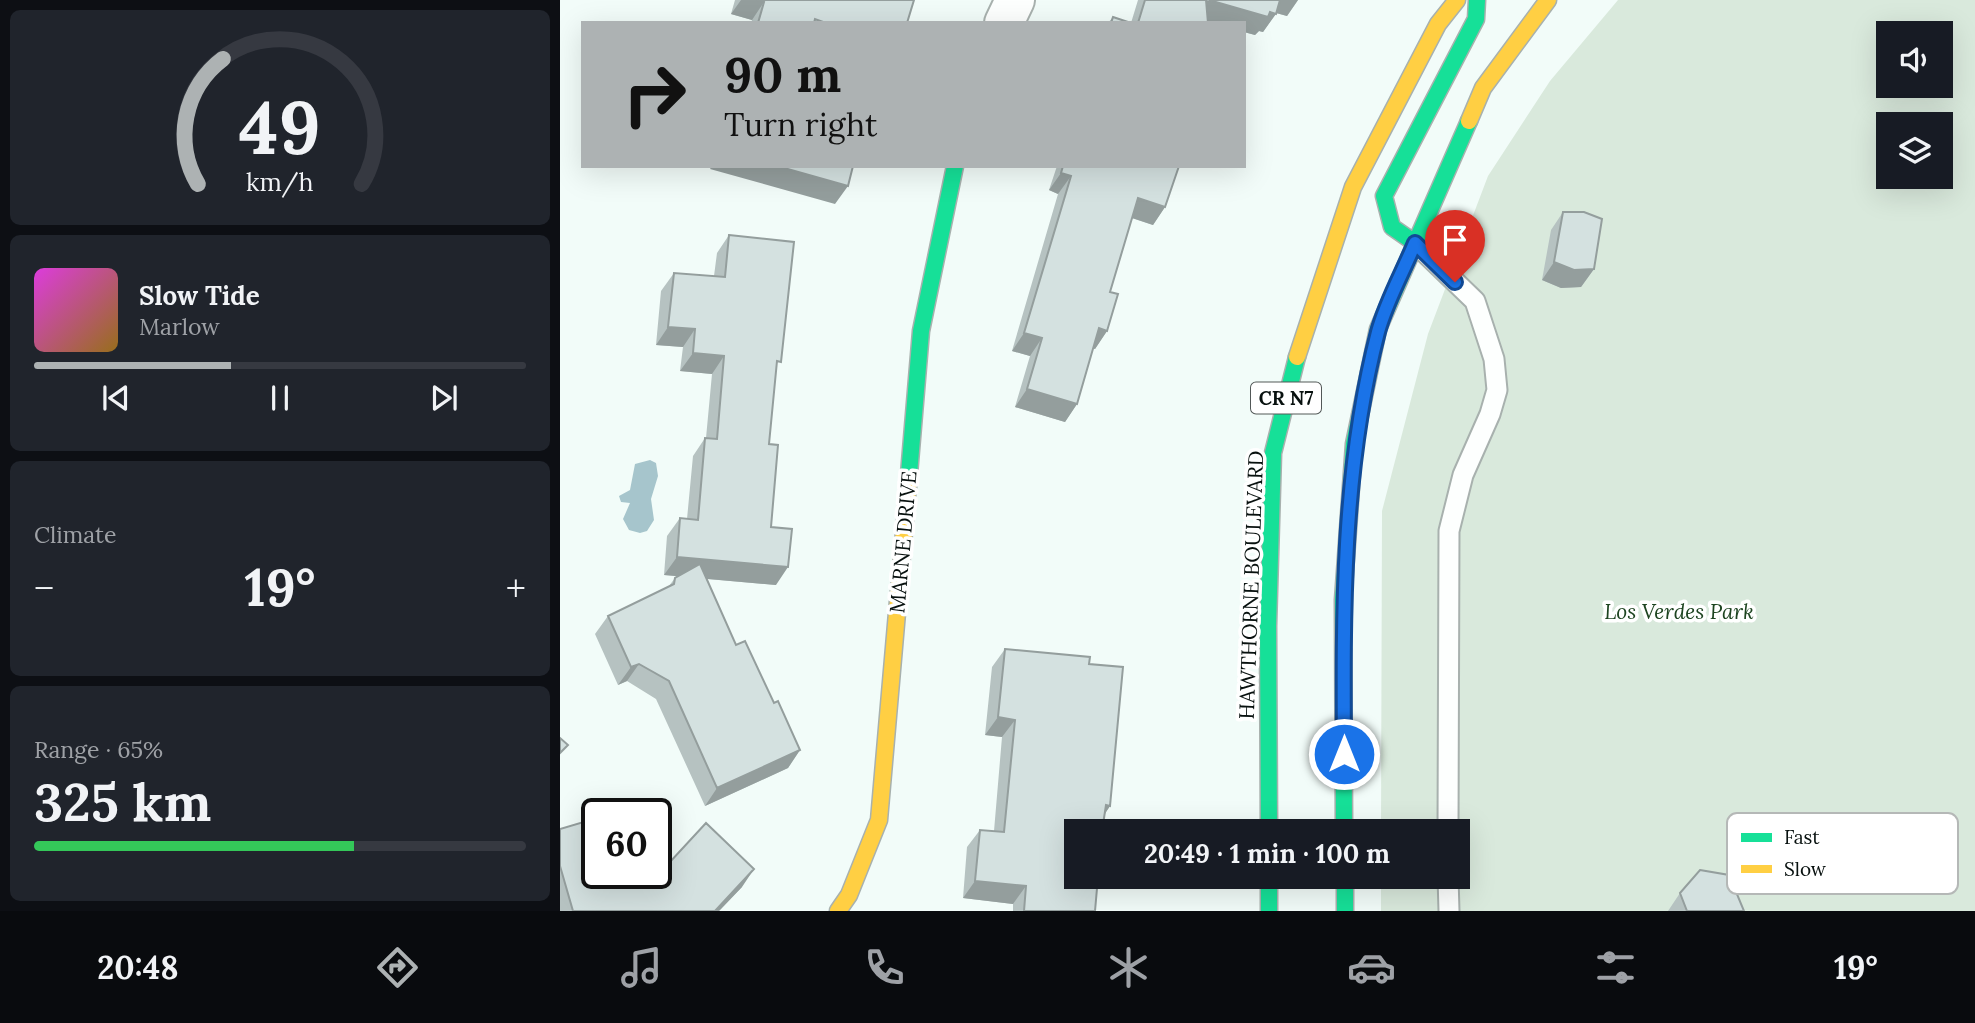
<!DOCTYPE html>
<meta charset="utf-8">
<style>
body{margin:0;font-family:Lora,serif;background:#20242c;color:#f1f3f6;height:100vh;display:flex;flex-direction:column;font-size:26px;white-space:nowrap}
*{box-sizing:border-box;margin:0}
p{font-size:23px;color:#9ea1a6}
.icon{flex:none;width:38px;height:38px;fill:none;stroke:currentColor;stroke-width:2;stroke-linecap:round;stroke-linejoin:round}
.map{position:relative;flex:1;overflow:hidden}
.drawer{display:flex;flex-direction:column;gap:10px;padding:10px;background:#0d0f14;width:560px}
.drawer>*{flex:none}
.top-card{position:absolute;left:21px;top:21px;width:665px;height:147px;border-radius:0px;box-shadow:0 7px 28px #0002;background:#adb2b3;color:#111;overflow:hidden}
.buttons{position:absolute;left:1316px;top:21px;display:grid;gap:14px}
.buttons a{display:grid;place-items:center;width:77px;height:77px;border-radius:0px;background:#171b24;box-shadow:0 7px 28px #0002;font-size:35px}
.speed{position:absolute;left:21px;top:798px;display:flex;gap:14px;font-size:35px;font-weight:700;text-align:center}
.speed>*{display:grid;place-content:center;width:91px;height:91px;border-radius:50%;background:#171b24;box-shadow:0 7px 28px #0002;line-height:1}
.speed .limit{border:4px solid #111;border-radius:10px;background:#fff;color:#111}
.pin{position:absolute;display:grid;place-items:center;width:60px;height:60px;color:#fff;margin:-72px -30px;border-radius:50% 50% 50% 0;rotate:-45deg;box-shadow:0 0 7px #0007}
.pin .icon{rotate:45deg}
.me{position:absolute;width:77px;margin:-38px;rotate:0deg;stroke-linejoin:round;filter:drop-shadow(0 0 5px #0008)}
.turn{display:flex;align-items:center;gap:24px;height:147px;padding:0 28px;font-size:32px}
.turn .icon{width:91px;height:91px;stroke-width:2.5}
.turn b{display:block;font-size:49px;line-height:60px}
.big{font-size:52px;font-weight:700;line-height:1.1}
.drawer .tile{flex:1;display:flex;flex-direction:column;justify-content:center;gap:10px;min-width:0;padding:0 24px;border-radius:10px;background:#20242c}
.drawer .dial{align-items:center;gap:0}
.dial svg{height:182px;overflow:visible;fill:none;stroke:#363941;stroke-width:7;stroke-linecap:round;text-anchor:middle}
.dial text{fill:#f1f3f6;stroke:none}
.song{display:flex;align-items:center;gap:21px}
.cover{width:84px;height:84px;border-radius:10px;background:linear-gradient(135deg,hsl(300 70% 55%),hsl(40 70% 35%))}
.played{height:7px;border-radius:4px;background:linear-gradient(90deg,#adb2b3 40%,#363941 40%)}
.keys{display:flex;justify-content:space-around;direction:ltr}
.heat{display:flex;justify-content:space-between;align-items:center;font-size:38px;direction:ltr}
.charge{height:10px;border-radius:5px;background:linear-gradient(90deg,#34c759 65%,#363941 0)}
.trip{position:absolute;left:504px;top:819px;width:406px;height:70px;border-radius:0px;background:#171b24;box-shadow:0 7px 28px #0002;font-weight:700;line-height:70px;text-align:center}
.tab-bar{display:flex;height:112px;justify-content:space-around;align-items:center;background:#090b0e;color:#9ea1a6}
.tab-bar .icon{width:49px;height:49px}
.tab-bar .active{color:#adb2b3}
.tab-bar b{font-size:32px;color:#f1f3f6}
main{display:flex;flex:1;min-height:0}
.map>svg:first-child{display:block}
</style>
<main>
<section class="drawer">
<div class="tile dial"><svg viewBox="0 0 100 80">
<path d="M14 69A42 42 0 1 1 86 69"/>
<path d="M14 69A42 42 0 0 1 25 14" stroke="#adb2b3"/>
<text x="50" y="56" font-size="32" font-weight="700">49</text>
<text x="50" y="72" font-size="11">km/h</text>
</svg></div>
<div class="tile">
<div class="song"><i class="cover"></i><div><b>Slow Tide</b><p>Marlow</p></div></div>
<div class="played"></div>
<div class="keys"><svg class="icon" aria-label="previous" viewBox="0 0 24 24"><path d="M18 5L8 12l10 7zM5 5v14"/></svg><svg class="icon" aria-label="pause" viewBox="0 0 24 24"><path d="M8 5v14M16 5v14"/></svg><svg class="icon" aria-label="next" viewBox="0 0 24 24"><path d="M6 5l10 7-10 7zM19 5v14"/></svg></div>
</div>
<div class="tile"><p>Climate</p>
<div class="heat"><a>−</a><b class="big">19°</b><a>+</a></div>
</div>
<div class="tile"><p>Range · 65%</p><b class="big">325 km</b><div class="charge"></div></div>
</section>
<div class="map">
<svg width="1415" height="911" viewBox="0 0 1415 911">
<rect width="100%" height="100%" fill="#f2fcf9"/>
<path fill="#d9e9dc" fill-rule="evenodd" d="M1058,0H1415V911H821V877H898V831H821L822,511L868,334L928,176L990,81ZM1328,33H1381V86H1328ZM1328,124H1381V177H1328Z"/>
<path fill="#a6c5cc" d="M90,460L96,463L98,476L91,499L94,520L87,531L80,533L69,530L63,519L70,503L61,502L59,496L70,490L75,464Z
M47,809L74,814H37V840L22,827L25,816Z"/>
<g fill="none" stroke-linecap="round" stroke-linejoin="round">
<g stroke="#a8b1ae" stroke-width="23">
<path id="lane" d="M855,243L915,301L934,359L937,390L930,414L903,475L889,531L888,831
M888,877L889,911"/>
</g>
<g stroke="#a8b1ae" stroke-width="42">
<path id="street" d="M444,23L455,0"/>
</g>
<g stroke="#a8b1ae" stroke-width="19">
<path id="fast" d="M855,243L832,227L824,196L916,19L917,0
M348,486L361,331L395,166
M709,831L708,626L713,453L737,357
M784,831L783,600L794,444L818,329L909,121
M709,877V911
M785,877V911"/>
</g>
<g stroke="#a8b1ae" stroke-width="19">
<path id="slow" d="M909,121L923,88L988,0
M737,357L793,187L878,24L897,0
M278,911L289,895L319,820L348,486"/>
</g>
<use href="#lane" stroke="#fdfffe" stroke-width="19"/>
<use href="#street" stroke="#fdfffe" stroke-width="38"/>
<use href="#fast" stroke="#16e098" stroke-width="16"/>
<use href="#slow" stroke="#ffcf43" stroke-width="16"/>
</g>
<path fill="#b6c2c1" d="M175,0H354L347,23H191L192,20L171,14Z
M578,0H738L727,16L716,13L703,32L699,31L695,35L684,32V23H653L648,21V23H548L553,17L571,23Z
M497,166H619L605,207L593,225L572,218L550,292L547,331L535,349L533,348L517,404L505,422L455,407L470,356L452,351L498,194L489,190Z
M1003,212L1034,269L1021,287L1001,288L982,280L991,230Z
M169,235L216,369L209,444L211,527L216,585L147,579L176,645L214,703L240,750L228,768L145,806L96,699L67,681L58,685L35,634L48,616L109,586L115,578L118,576L104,575L107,536L120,518L127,519L133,456L145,438H146L152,374L120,371L123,347L96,345L101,291L114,273L154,276L157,253Z
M445,649L529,664L550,806L544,815L535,911H453V904L403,898L407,847L420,830L434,831L442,737L425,735L432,667Z
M0,829L37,873L182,887L159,911H0Z
M1120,893L1184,911H1108Z"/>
<path fill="#949e9d" d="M181,0H197L204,2L192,20L171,14Z
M645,0L710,12L716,14L703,32L699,31L695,35L684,32V23H653L633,17Z
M717,0H738L727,16L709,11Z
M152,166H217L288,186L275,204L150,169Z
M501,173L511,176L498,194L489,190Z
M578,198L605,207L593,225L566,216Z
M994,262L1034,269L1021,287L1001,288L982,280Z
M108,327L135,329L123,347L96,345Z
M539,328L547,331L535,349L527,346Z
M464,333L482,338L470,356L452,351Z
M133,353L164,356L152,374L120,371Z
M467,389L517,404L505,422L455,407Z
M117,557L228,567L216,585L104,575Z
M79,664L67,681L58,685L71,667Z
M438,717L455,720L442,737L425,735Z
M240,750L228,768L145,806L157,788Z
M546,805L550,806L538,824Z
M194,869L182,887L159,911H155Z
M415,881L466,886L453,904L403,898Z"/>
<path fill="#d4e1e0" stroke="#949e9d" stroke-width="2" d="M197,0H354L347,23H266L255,19L254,23H198L204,2Z
M585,0H646L648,23H578Z
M649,0H720L716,14L710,12L708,17Z
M553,17L571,23H551Z
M217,166H293L288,186Z
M503,166H619L605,207L578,198L550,292L558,294L547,331L539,328L517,404L467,389L482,338L464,333L511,176L501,173Z
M1003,212H1024L1042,219L1034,269L1014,270L994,262Z
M169,235L234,242L221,362L217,361L209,444L218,445L211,527L232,529L228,567L117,557L120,518L138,520L145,438L157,439L164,356L133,353L135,329L108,327L114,273L165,277Z
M140,564L176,645L185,641L214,703L218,701L240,750L157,788L109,681L79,664L71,667L48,616L114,584L115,578Z
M445,649L530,657L529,664L563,667L550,806L546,805L542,831H516V877H538L535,911H464L466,886L415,881L420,830L444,832L455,720L438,717Z
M0,738L8,745L0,753Z
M37,818V873H96V861L110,862L146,823L194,869L155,911H13L0,866V829Z
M1140,870L1169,875L1184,911H1127L1120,893Z"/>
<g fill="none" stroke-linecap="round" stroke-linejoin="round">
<g stroke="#114b97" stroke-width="18">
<path id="route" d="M784,754C783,612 782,470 818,332C826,302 843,272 855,243L895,282"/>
</g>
<use href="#route" stroke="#1a73e8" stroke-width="12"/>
</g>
<g text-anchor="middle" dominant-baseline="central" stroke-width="7" stroke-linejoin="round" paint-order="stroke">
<rect fill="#fff" stroke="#525857" stroke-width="2" x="691" y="382.5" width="70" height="31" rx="5"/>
<g font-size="19" font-weight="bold" fill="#08110f">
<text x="726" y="398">CR N7</text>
</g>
<g font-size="21" fill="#08110f" stroke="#fff">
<text transform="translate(343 542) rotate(-85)">MARNE DRIVE</text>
<text transform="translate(691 585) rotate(-88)">HAWTHORNE BOULEVARD</text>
</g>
<g font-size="21" font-style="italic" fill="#1d4420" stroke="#fff">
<text x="1119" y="611">Los Verdes Park</text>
</g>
</g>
<rect x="1167" y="813" width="231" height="81" rx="10" fill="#fff" stroke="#b5b8b7" stroke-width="2"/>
<rect x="1181" y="833" width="31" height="9" fill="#16e098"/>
<rect x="1181" y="865" width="31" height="8" fill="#ffcf43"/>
<g font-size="19" fill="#08110f">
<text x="1224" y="844">Fast</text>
<text x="1224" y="876">Slow</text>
</g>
</svg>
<div class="buttons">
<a><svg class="icon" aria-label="sound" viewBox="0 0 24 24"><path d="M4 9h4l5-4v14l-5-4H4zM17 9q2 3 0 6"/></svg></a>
<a><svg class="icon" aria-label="layers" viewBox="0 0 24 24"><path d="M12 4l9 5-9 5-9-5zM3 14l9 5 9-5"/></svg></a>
</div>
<div class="speed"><div class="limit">60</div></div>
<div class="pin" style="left:895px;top:282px;background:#d93025"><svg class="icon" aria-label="arrive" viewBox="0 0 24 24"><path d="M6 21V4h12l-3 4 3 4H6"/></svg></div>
<svg class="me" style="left:784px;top:754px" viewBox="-20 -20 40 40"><circle r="17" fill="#1a73e8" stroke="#fff" stroke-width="3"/><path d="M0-11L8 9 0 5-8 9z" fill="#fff"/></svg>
<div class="trip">20:49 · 1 min · 100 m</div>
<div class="top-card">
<div class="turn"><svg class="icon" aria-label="right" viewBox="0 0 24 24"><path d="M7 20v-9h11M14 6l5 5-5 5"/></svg><div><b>90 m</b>Turn right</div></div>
</div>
</div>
</main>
<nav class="tab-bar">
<b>20:48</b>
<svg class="icon active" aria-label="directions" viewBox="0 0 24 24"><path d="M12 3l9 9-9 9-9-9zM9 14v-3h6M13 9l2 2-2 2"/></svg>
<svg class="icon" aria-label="music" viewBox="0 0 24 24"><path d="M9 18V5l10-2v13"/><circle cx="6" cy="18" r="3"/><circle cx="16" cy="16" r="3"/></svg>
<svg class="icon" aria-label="phone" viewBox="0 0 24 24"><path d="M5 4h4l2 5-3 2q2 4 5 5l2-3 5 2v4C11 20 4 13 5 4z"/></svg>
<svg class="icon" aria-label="climate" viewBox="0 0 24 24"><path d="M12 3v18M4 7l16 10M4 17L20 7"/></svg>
<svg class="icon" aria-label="car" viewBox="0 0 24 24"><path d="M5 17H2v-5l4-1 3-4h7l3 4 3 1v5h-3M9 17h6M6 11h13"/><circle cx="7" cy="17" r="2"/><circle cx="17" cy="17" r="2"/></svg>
<svg class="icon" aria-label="filters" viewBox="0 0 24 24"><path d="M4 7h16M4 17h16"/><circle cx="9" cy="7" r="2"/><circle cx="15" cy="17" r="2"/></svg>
<b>19°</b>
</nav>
